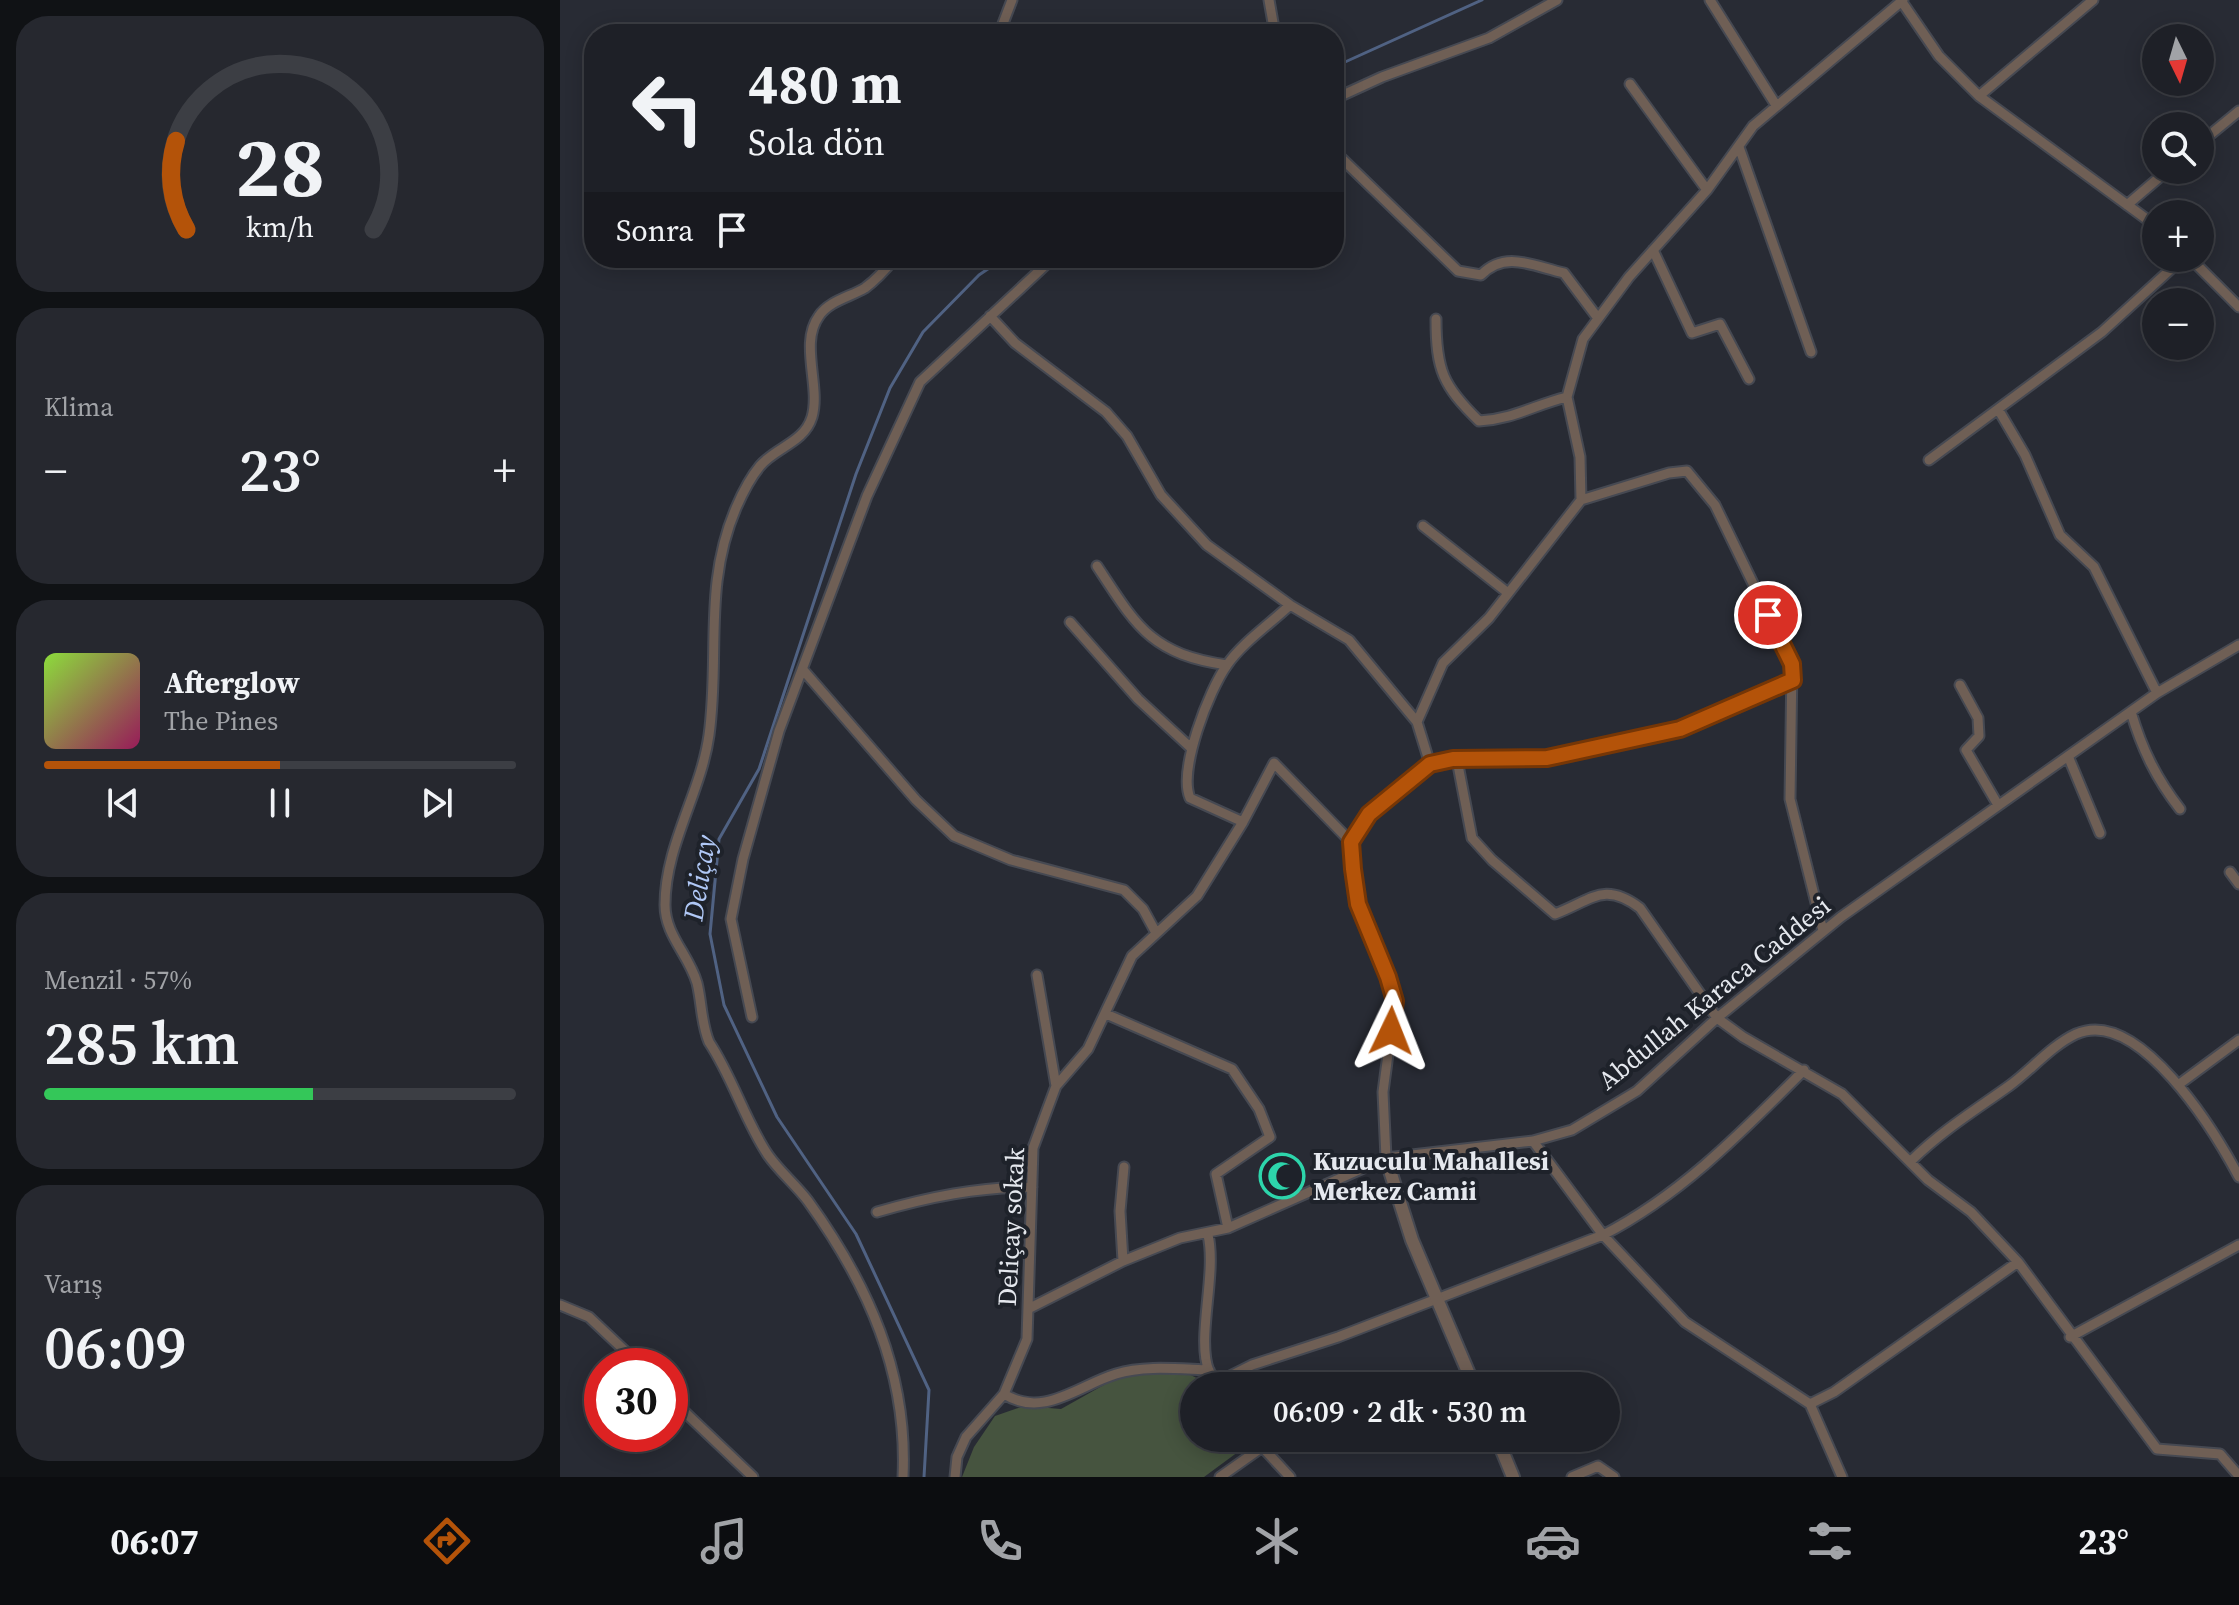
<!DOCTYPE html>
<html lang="tr">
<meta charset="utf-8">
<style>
body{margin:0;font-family:"Source Serif 4",serif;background:#26282f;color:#f1f3f6;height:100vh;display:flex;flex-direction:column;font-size:30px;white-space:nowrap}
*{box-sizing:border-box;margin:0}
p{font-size:26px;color:#a1a3a7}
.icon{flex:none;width:44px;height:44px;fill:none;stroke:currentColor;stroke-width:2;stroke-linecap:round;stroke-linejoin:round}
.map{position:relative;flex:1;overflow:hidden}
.panel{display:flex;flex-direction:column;gap:16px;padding:16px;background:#101215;width:560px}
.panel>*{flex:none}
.top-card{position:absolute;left:24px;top:24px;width:760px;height:244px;border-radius:32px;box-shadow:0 4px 20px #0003,0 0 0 2px #3c3e44;background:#1e2027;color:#f1f3f6;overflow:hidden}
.needle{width:52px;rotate:175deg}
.tools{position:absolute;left:1582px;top:24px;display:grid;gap:16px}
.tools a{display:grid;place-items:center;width:72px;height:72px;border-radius:50%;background:#1e2027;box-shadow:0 4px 20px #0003,0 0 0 2px #3c3e44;font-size:40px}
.speed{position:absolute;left:24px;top:1348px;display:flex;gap:16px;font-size:40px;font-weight:700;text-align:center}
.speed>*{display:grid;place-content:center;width:104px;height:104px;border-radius:50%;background:#1e2027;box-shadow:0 4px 20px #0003,0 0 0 2px #3c3e44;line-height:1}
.speed .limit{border:12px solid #d22;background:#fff;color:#111}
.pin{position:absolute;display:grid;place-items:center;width:68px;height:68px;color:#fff;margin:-34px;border:4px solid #fff;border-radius:50%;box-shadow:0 2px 8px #0007}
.me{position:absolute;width:88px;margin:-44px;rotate:2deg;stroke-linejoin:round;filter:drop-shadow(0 0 6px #0008)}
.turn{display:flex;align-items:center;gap:28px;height:168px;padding:0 32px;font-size:36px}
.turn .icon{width:104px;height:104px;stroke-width:2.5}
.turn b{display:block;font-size:56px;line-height:68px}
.then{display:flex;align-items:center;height:76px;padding:0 32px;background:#0003;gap:16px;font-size:30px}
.big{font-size:60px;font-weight:600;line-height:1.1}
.panel .tile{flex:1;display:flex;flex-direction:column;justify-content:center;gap:12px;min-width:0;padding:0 28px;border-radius:32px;background:#26282f}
.panel .dial{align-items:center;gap:0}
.dial svg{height:208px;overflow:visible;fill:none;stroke:#3c3e44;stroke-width:7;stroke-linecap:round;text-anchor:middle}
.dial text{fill:#f1f3f6;stroke:none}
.song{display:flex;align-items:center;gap:24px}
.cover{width:96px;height:96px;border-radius:12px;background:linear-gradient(135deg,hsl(90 70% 55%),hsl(330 70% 35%))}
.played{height:8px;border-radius:4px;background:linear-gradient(90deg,#b45309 50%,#3c3e44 50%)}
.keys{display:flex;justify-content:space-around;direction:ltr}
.heat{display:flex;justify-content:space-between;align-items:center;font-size:44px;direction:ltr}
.charge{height:12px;border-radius:6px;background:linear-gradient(90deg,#34c759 57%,#3c3e44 0)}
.trip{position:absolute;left:620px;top:1372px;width:440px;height:80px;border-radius:40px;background:#1e2027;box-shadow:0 4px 20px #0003,0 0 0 2px #3c3e44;font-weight:600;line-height:80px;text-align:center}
.tabs{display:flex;height:128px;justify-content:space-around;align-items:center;background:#0c0d10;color:#a1a3a7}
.tabs .icon{width:56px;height:56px}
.tabs .on{color:#b45309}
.tabs b{font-size:36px;color:#f1f3f6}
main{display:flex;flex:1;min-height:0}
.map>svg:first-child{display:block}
</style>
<main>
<section class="panel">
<div class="tile dial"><svg viewBox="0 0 100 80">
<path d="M14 69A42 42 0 1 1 86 69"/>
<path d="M14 69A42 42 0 0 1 10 35" stroke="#b45309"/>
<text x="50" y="56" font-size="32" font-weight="700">28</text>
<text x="50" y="72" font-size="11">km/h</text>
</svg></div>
<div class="tile"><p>Klima</p>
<div class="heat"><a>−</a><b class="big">23°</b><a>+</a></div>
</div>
<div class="tile">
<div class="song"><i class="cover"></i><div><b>Afterglow</b><p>The Pines</p></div></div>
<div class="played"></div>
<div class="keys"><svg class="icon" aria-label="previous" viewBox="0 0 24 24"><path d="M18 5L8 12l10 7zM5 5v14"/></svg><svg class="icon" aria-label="pause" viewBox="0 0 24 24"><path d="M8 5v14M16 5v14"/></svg><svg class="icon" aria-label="next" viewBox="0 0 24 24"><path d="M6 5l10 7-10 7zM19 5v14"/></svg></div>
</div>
<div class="tile"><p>Menzil · 57%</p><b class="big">285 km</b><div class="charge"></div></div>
<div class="tile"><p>Varış</p><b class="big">06:09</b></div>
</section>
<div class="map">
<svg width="1679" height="1477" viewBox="0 0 1679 1477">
<rect width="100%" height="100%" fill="#282b34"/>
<path fill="#46543f" d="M622,1371L639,1379L643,1386H634V1438H675L682,1449L644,1477H402L414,1447L435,1416L464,1406L501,1409L558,1377Z"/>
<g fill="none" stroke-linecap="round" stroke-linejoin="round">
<path stroke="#506283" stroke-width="3" d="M774,67L922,0
M364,1477L369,1390L296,1234L217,1117L164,1005L150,934L159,839L199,769L296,474L330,388L363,332L419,275L444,258"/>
<g stroke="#464952" stroke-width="13">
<path id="minor" d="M709,0L715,34
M1150,0L1216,105
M1342,2L1379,56L1419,96L1596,226
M439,34L452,0
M1070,84L1147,190
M1419,96L1533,0
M774,99L822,77L929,38L997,0
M1640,143L1679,111
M1179,147L1251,352
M774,151L898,271L921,275C945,250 973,266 1004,273L1037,317
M1567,205L1608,170
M1093,250L1132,333L1160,324L1189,379
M335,258C326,269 316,280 305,288C290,297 269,301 259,316C239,343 261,386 252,417C244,443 216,447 200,466C190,478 182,494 176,508C143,585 160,656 149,735C141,793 105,845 105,905C105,935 129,955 137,983C142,1003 141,1023 149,1042C173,1078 185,1121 208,1155C220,1172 236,1185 248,1201C308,1284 348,1373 343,1477
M1630,258L1679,307
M430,316L455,343L546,412L567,436L601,495L647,545L730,605L789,640L857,722
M876,319C876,370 883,386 919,421C954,419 974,405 1007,397
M1369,460L1438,409
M1021,500L1109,473L1127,471L1155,505L1232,664L1230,799L1263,931
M863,526L948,593
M537,566C577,627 591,654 667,665
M510,622L578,699L630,747
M244,671L356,800L394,836L451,860L564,890L583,909L595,931
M1400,685L1418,718L1419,736L1406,750L1438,805
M1597,693L1534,567L1500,535L1465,455L1438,409L1542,332L1623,258
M1571,712C1582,749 1596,778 1620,809
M1508,756L1540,833
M893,759L898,765L912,838L932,860L995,914C1032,900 1044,881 1080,908L1157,1018L1183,1037L1282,1094L1368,1180L1411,1212L1458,1262L1597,1449L1660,1454L1679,1476
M870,764L857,722L883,663L929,618L1021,500L1020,457L1007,397L1023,339L1069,277L1147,190L1193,126L1343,0
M683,822L630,798C618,770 649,690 667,665C682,643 710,624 730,605
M1670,872L1679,884
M477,975L496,1086
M546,1014L672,1069L699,1109L710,1137L656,1174L668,1228
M192,1017L171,919L183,859L219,731L307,496L360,382L493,258
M1618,1085L1679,1040
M973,1141L1043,1235L1125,1322L1250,1404L1282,1477
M826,1158L823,1092L835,1001L798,904L791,842L809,814L870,764L893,759L987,758L1120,729L1233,680
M1352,1160C1383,1130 1414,1111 1449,1086C1470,1071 1492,1045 1516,1034C1579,1006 1655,1132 1679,1177
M317,1212C369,1197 418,1187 472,1187
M648,1235C657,1274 636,1339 649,1371C652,1376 658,1381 660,1386
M563,1261L560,1211L564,1167
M0,1305L29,1317L81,1366
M470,1308L563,1261L620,1238L668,1228L826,1158L973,1141L1012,1130L1077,1091L1157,1018L1281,917L1597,693L1679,645
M1510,1337L1679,1245
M658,1382L692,1365L778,1337L1043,1235C1121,1195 1182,1132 1244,1070
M444,1394C483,1419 519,1385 556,1374C584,1365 619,1369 649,1370
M110,1398L193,1477
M1250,1404L1274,1392L1458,1262
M694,1438L730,1477
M395,1477L397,1457L406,1437L444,1394L467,1339L473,1148L496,1086L528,1049L572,956L637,896L683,822L714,763L791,842
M660,1477L701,1448
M1012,1477L1038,1466L1054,1477"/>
</g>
<g stroke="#464952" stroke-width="16">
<path id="tertiary" d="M826,1158L852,1240L914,1386
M937,1438L953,1477"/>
</g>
<use href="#minor" stroke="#6f5f55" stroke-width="9"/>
<use href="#tertiary" stroke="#6f5f55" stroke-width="12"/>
</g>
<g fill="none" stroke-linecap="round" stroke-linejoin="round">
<g stroke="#753606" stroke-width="20">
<path id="route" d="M831,1031L835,1001L828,977L798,904L793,869L791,842L809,814L870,764L893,759L987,758L1120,729L1233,680L1232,664L1208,615"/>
</g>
<use href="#route" stroke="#b45309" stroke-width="14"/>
</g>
<defs>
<g id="mosque-ring" transform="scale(2.3)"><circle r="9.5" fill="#1e222a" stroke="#2dd5ab" stroke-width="1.5"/><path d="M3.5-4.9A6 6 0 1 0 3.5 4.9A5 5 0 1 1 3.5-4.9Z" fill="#2dd5ab"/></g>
</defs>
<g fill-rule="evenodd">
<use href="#mosque-ring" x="722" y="1176"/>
</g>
<g text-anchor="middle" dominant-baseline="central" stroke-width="8" stroke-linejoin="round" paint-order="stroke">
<g font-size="26" fill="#e5e8ee" stroke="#1e222a">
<text transform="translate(1154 993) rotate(-39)">Abdullah Karaca Caddesi</text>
<text transform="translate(451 1227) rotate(-87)">Deliçay sokak</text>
</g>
<g font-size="26" font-weight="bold" fill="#e5e8ee" stroke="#1e222a" text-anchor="start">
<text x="753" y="1161">Kuzuculu Mahallesi<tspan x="753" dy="30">Merkez Camii</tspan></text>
</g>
<g font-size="28" font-style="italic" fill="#b0c8f6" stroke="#1e222a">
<text transform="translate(139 878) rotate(-81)">Deliçay</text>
</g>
</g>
</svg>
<div class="tools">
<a><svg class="needle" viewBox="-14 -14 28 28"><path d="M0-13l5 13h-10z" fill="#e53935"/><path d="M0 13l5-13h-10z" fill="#a1a3a7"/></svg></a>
<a><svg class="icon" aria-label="search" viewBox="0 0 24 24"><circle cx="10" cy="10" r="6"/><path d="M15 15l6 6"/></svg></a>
<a>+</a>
<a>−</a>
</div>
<div class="speed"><div class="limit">30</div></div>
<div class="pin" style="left:1208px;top:615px;background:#d93025"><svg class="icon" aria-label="arrive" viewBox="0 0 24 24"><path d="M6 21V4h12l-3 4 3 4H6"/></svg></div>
<svg class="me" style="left:831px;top:1031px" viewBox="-20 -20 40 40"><path d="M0-17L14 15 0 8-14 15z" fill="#b45309" stroke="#fff" stroke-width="4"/></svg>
<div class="trip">06:09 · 2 dk · 530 m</div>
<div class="top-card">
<div class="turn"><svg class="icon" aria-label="left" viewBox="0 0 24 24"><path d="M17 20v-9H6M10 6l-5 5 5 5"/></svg><div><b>480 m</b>Sola dön</div></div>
<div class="then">Sonra<svg class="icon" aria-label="arrive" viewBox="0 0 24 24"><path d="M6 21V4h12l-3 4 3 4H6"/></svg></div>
</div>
</div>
</main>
<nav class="tabs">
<b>06:07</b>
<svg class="icon on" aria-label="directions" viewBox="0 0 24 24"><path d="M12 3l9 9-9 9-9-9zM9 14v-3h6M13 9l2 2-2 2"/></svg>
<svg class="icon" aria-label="music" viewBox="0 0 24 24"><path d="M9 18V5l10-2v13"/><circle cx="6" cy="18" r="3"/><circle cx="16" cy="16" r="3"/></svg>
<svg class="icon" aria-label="phone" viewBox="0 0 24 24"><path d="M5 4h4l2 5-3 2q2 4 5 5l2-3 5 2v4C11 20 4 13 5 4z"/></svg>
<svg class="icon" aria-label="climate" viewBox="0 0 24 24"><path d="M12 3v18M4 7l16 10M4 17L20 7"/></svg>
<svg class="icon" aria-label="car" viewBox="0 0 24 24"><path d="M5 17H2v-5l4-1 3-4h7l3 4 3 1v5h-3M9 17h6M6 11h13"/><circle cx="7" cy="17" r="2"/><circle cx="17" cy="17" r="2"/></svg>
<svg class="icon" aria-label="filters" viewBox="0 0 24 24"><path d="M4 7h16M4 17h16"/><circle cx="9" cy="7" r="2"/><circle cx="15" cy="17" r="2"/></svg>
<b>23°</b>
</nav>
